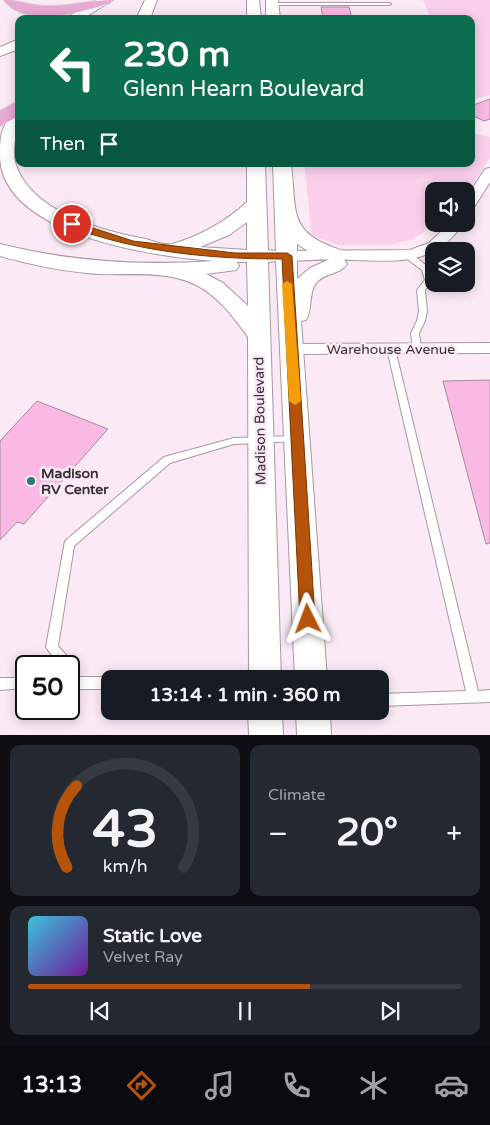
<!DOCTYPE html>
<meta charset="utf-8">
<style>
body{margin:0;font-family:"Varela Round",sans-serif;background:#242831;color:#f1f3f6;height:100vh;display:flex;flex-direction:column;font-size:19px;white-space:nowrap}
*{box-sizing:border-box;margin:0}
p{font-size:16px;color:#9ea1a6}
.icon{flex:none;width:28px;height:28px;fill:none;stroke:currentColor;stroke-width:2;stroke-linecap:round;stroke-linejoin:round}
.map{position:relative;height:735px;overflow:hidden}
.sheet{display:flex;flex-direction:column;gap:10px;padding:10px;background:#0d0f14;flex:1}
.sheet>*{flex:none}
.hud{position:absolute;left:15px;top:15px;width:460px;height:152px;border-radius:10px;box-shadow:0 2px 12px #0003;background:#0b6e4f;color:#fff;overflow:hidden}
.fabs{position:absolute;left:425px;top:182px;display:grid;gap:10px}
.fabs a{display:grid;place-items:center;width:50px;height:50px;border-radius:10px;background:#171b24;box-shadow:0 2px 12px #0003;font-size:25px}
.speed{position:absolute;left:15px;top:655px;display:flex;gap:10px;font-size:25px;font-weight:700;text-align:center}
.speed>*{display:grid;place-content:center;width:65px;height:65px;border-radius:50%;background:#171b24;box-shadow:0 2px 12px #0003;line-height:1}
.speed .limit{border:2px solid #111;border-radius:8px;background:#fff;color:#111}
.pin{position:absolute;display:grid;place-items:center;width:42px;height:42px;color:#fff;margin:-21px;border:2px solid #fff;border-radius:50%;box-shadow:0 1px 5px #0007}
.me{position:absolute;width:55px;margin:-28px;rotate:357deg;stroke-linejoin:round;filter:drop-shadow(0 0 4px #0008)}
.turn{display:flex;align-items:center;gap:18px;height:105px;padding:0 25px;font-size:22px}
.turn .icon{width:65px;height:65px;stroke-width:2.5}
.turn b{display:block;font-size:35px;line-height:42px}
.then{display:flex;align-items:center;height:48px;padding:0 25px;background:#0003;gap:10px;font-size:19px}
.big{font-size:38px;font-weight:800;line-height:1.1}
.sheet .widget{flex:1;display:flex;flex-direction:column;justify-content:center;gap:8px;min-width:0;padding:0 18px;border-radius:10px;background:#242831}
.sheet .dial{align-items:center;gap:0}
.dial svg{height:130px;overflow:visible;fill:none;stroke:#363941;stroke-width:7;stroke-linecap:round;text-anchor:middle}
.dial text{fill:#f1f3f6;stroke:none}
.song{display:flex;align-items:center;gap:15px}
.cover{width:60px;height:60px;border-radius:8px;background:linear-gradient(135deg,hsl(190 70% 55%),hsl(280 70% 35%))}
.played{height:5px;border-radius:2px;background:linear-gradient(90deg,#b45309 65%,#363941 65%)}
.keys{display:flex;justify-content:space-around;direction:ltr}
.heat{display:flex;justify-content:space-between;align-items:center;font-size:28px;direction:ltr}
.sheet .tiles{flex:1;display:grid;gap:10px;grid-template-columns:1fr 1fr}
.widget:last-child{grid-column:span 2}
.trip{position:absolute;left:101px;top:670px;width:288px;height:50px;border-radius:10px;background:#171b24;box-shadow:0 2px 12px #0003;font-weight:800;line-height:50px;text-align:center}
.dock{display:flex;height:80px;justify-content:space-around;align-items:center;background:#090b0e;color:#9ea1a6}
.dock .icon{width:35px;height:35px}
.dock .selected{color:#b45309}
.dock b{font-size:22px;color:#f1f3f6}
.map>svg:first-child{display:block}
</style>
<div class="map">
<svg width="490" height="735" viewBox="0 0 490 735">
<rect width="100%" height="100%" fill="#fbeaf5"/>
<path fill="#facfec" d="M423,0H490V95L471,100V19H431Z
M471,133L490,137V158L466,193L434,191L435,224L413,239L390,245H338L312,235L304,164H471Z"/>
<path fill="#fab8e5" stroke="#a0909a" d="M321,7H349L352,19H323Z
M490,99V119L484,121L471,115V106Z
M490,380V543L486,544L443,381Z
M37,401L108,429L24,524L17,522L0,540V441Z"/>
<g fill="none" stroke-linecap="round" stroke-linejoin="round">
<g stroke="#a898a2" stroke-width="2">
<path id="service" d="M272,3H389L391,4L389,5H270V4Z
M406,254H412L428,267L433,280L425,290L427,311L425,321L419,333L421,349L417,352L413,349L411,333L417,321L419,311L417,290L425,280L422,270L406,258L405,256Z
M391,346L395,349L478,691L490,690V702L380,706V694L466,691L387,349Z
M295,436L298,437L300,439L298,441L234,444L170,463L74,546L58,646C64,653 72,659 69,669V666H58V664L46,647L65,541L164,457L234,438Z
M69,677H110L113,679H110V689H69Z
M0,678H26V688L0,690Z"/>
</g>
<g stroke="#a898a2" stroke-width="2">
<path id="minor" d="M490,168V182L471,212L466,213V198L485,169Z
M449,224H463C434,266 399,261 353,260C331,259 309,260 287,261L279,256L287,251L410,250L429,243Z
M490,343V353L292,354L286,353L283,349L286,345L292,344Z"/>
</g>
<g stroke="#a898a2" stroke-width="2">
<path id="secondary" d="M97,0H113L82,19H64Z
M145,0H157L150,19H136Z
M247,0H259L261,19H247Z
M266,0H278L280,19H266Z
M19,39V49L0,56V47Z
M19,112C19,129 10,148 16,165C32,212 102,231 146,239C152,241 165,246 172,244C200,236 225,222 247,202V164H265L268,250L276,251L273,164H291C297,214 287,233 344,251L347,255L344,259L347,264C341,274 325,273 317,282C308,292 313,309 306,320L301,321L327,679H295L276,261L268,262L281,679H249L248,337C234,318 219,297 198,286C165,268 122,277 86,273C57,270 28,264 0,256V244C72,262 141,266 215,261C155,257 0,235 0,155C0,137 1,127 13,114ZM247,222V250L200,247L229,235ZM297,244L313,254L330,259L310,268L297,279ZM237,262H247L248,306L223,283L206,274L236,270L239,266Z
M248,711H282L283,735H249Z
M296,711H330L331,735H297Z"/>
</g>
<g stroke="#d3d2d3" stroke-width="2">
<path id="motorway" d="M4,0C19,0 31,6 46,6C69,7 90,0 112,0L110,3C85,12 23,28 4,0Z
M19,101V116L0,126V111Z"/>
</g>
<use href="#service" fill="#fff" fill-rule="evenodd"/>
<use href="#minor" fill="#fff" fill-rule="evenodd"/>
<use href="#secondary" fill="#fff" fill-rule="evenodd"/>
<use href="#motorway" fill="#e9a9d5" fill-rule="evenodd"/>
</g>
<path fill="#b45309" stroke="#753606" d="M72,221L133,241L235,253H287L292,256L315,619L313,623L308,625L303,623L300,619L282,259C209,259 136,252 68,226L67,224Z"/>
<path fill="#f59e0b" d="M287,281L292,284L301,401L295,405L289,401L282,284Z"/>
<circle fill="#307873" stroke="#fbeaf5" stroke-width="2" cx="31" cy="481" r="5"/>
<g text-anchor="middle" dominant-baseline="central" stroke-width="5" stroke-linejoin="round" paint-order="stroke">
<g font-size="14" fill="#373135" stroke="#fbeaf5">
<text x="391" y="349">Warehouse Avenue</text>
<text transform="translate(260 421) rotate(-91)">Madison Boulevard</text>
</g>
<g font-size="14" font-weight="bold" fill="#373135" stroke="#fbeaf5" text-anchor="start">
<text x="41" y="473">Madison<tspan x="41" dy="16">RV Center</tspan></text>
</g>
</g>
</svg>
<div class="fabs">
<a><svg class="icon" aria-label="sound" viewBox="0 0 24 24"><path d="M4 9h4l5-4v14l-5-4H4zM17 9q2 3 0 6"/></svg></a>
<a><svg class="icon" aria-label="layers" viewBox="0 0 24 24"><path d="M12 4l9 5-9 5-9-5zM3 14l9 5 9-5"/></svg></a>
</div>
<div class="speed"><div class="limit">50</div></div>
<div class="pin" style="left:72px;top:224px;background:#d93025"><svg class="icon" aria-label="arrive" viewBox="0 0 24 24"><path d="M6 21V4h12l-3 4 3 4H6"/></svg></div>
<svg class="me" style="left:308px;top:619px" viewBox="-20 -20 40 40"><path d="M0-17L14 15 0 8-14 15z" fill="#b45309" stroke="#fff" stroke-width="4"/></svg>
<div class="trip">13:14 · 1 min · 360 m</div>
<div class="hud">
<div class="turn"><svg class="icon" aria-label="left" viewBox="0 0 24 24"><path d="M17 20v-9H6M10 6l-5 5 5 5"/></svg><div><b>230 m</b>Glenn Hearn Boulevard</div></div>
<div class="then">Then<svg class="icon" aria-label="arrive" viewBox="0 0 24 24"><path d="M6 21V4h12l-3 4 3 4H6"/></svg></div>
</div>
</div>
<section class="sheet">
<div class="tiles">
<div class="widget dial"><svg viewBox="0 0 100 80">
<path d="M14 69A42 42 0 1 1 86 69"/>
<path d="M14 69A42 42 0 0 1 20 19" stroke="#b45309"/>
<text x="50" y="56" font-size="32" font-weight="700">43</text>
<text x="50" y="72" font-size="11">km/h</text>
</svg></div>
<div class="widget"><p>Climate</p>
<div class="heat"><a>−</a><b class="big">20°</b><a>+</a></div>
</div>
<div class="widget">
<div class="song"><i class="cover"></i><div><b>Static Love</b><p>Velvet Ray</p></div></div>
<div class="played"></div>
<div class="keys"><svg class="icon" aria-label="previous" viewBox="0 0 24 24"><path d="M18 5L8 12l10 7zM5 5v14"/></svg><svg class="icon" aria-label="pause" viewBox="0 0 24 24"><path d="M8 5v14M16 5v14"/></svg><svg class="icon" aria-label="next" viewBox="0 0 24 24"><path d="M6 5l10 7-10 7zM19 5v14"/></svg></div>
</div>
</div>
</section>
<nav class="dock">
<b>13:13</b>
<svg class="icon selected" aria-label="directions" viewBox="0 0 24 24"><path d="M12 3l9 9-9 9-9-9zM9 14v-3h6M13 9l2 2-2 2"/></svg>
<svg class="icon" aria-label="music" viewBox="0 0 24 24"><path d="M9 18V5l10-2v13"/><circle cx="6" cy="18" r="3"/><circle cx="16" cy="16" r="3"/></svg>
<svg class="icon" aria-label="phone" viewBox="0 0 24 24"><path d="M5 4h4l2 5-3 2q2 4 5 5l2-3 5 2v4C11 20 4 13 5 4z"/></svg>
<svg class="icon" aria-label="climate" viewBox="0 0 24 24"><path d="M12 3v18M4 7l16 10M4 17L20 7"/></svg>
<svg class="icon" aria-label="car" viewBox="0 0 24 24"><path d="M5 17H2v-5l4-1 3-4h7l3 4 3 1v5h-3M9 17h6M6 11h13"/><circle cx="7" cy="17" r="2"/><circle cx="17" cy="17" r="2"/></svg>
</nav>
